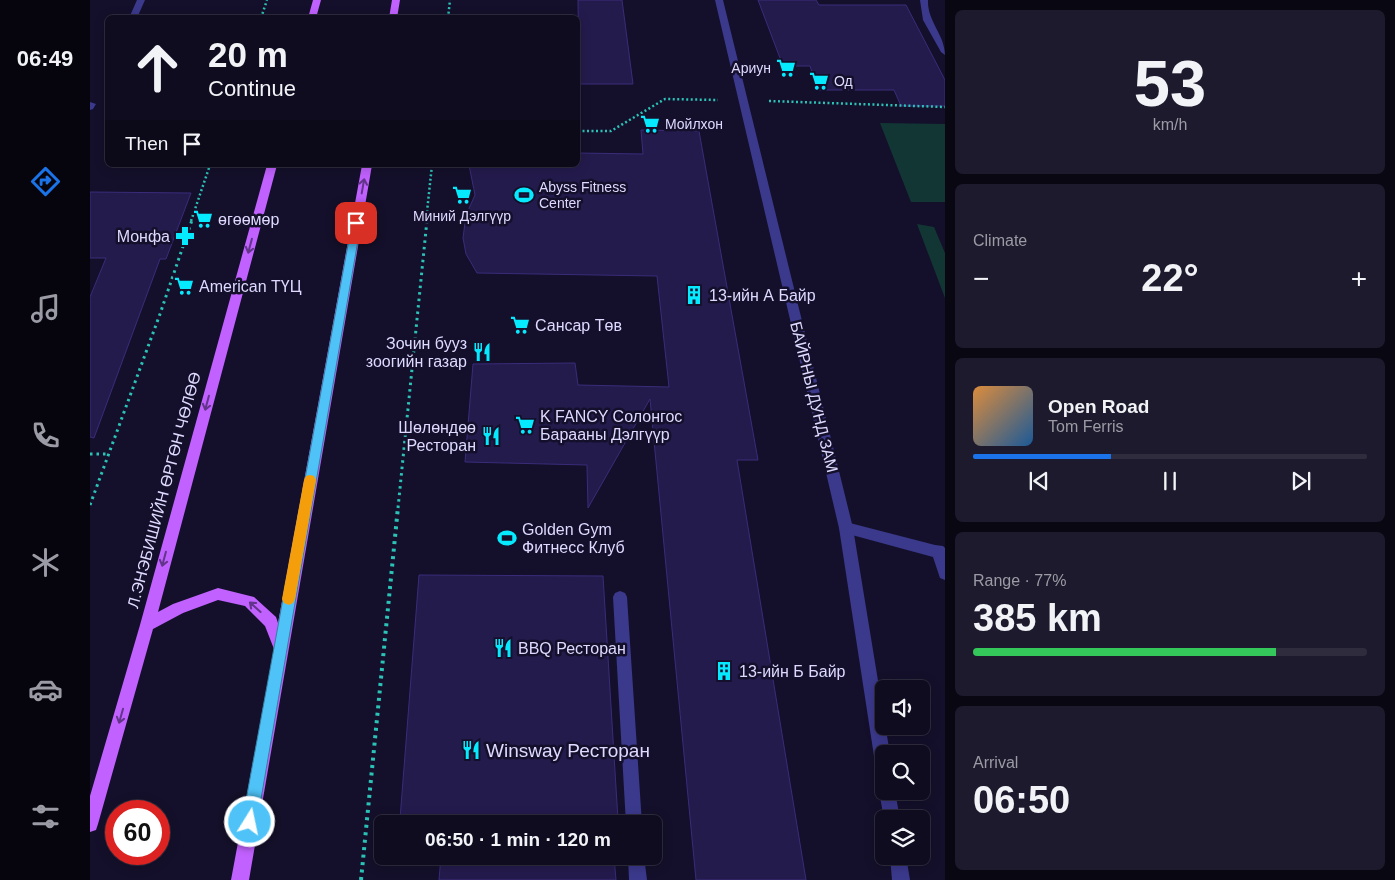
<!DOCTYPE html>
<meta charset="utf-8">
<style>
body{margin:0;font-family:Helvetica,sans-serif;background:#1d1a2d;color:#f1f3f6;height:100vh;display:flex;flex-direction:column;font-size:19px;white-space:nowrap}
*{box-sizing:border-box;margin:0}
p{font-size:16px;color:#9b9ba5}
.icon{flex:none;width:28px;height:28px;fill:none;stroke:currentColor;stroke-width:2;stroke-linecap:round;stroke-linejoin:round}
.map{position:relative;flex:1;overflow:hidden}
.side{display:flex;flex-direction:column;gap:10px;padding:10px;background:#080712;width:450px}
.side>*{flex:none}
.guide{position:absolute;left:15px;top:15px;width:475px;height:152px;border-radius:8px;box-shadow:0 2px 12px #0003,0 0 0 1px #2f2c3e;background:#0f0c20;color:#f1f3f6;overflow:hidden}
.tools{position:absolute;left:785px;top:680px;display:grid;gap:10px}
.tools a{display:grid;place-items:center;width:55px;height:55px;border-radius:8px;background:#0f0c20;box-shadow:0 2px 12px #0003,0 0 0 1px #2f2c3e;font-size:25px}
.speed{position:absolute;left:15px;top:800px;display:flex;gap:10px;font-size:25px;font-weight:700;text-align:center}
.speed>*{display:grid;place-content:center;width:65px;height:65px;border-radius:50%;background:#0f0c20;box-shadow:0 2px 12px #0003,0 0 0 1px #2f2c3e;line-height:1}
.speed .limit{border:8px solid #d22;background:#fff;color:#111}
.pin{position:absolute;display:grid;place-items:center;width:42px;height:42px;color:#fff;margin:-21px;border-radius:10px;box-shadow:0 2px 8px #0006}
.me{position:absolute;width:55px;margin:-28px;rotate:10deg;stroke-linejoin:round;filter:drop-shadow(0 0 4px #0008)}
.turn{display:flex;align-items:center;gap:18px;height:105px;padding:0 20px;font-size:22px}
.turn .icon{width:65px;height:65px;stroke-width:2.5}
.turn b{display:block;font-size:35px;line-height:42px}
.then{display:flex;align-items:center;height:48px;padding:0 20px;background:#0003;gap:10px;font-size:19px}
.big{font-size:38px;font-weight:600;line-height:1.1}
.side .tile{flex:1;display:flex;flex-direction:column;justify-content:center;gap:8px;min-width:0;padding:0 18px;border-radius:8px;background:#1d1a2d}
.side .dial{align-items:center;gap:0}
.dial b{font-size:65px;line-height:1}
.song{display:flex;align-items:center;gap:15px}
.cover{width:60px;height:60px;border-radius:8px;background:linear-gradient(135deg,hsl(30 70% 55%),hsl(210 70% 35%))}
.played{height:5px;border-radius:2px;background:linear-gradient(90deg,#1a73e8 35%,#2f2c3e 35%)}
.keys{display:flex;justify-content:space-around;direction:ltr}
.heat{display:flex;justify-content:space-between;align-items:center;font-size:28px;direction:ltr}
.charge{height:8px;border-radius:4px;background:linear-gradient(90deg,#34c759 77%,#2f2c3e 0)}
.trip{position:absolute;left:284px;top:815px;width:288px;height:50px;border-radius:8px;background:#0f0c20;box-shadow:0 2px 12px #0003,0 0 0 1px #2f2c3e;font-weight:600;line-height:50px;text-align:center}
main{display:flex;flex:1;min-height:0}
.menu{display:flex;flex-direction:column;width:90px;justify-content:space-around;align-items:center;background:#06050d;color:#9b9ba5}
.menu .icon{width:35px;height:35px}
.menu .on{color:#1a73e8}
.menu b{font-size:22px;color:#f1f3f6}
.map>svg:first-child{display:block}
</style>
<main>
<nav class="menu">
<b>06:49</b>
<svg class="icon on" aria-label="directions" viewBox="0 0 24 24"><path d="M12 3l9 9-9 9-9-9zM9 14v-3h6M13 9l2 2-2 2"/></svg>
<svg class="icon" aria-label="music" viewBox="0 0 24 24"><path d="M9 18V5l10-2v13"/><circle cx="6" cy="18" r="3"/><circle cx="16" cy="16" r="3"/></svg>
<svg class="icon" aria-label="phone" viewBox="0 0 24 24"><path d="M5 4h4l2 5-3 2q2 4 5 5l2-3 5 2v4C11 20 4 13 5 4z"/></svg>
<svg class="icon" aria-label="climate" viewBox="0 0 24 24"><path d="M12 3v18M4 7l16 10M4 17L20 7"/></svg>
<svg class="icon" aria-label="car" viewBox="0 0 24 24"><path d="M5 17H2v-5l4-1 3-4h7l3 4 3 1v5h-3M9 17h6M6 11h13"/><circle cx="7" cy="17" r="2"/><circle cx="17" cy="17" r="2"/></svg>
<svg class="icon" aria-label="filters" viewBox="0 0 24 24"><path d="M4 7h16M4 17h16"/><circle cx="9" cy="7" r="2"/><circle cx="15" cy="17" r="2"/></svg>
</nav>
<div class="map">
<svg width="855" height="880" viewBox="0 0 855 880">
<rect width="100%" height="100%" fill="#14102b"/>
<path fill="#123634" d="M790,123L855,124V202H821Z
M827,224L844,227L855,253V298Z"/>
<path fill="#241b4d" stroke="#3a2c7a" d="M488,0H532L543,84H489Z
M668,0H726L729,5H816L855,80V106H811L804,90H728L720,66H693Z
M551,130L609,131L668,460H647L716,880H606L560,399L498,508L497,465L375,462L383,364L485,363L488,385L579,387L567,276L387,273L376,254L373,238L376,215L385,195L379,165H488V153L553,154Z
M0,192L101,193L76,259H70L4,438L0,437V297L16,258H0Z
M329,575L513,576L528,820H522V824H352V820L310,819Z
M351,856H524L526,880H349Z"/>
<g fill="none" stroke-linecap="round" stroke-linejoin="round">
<path stroke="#2bc3b7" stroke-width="2.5" stroke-dasharray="2 2.5" stroke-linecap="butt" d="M171,18L177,0
M358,18L360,0
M679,101L855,107
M488,131H521L575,99L628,100
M101,221L120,165
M336,221L342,165"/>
<path stroke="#2bc3b7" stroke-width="3" stroke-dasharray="2.5 4" stroke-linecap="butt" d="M0,454H18
M0,505L70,314L102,220
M308,508L337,220"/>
<path stroke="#2bc3b7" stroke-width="4" stroke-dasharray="3 4.5" stroke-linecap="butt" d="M271,880L308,507"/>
<path fill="#3b398c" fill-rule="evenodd" d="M47,0H55L47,18H39Z
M830,0H838C837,21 855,35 855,55L851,52L833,20Z
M0,102L6,104L3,109L0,110Z
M756,522L845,545L853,546L855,548V580L850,578L843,557L751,532L749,528L751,524Z
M530,591L535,593L537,597L552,824H536L523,597L525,593Z
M538,856H554L557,880H539Z"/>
<path fill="#3b398c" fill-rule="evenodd" d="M625,0H633L763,528L800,754H794V777L788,775L786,769L749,528Z
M794,784V791H805L810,819H794L789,791Z
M800,856H816L820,880H802Z"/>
<path fill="#c161ff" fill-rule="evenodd" d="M223,0H231L226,18H218Z
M302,0H310L307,18H299Z
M177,165H187L68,612L83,604L128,588L164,597L186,617L188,623L272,165H282L159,880H141L184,649L175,626L155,606L128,600L93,613L63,629L8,824L6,830L0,832V796L50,625Z"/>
</g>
<defs><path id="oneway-shaft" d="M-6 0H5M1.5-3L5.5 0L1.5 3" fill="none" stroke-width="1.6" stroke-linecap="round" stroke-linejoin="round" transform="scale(1.25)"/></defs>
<g stroke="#62348a">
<use href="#oneway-shaft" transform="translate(273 186) rotate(-80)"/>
<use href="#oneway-shaft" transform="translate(160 246) rotate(105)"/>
<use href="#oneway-shaft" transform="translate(117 403) rotate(105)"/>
<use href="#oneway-shaft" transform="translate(74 559) rotate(105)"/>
<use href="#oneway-shaft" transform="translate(165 607) rotate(-138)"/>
<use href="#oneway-shaft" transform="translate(31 716) rotate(106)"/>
</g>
<path fill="#4fc3f7" stroke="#337fa1" d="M266,220L271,223L167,822L165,827L160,829L154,827L152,822L262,223Z"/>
<path fill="#f59e0b" d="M220,475L224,476L226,480L205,599L203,603L199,605L194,603L192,599L214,480L216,476Z"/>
<defs>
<g id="supermarket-bare" transform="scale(1.5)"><path d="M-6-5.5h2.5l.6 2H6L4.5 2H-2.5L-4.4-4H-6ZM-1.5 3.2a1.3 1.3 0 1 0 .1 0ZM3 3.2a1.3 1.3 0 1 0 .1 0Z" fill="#06eaff" stroke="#14102b" stroke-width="2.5" paint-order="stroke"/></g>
<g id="stadium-bare" transform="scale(1.5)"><path d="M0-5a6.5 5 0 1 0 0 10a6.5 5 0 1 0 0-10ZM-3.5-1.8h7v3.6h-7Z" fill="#06eaff" stroke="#14102b" stroke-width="2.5" paint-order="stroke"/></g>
<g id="pharmacy-bare" transform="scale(1.5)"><path d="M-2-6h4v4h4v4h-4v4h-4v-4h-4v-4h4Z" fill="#06eaff" stroke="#14102b" stroke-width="2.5" paint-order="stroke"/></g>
<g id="building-bare" transform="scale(1.5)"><path d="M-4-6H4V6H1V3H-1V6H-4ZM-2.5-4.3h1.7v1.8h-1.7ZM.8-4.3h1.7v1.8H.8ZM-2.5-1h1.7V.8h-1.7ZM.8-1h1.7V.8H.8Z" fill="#06eaff" stroke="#14102b" stroke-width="2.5" paint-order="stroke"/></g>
<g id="restaurant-bare" transform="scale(1.5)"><path d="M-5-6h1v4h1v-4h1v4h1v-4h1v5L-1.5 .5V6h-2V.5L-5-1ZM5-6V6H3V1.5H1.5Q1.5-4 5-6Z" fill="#06eaff" stroke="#14102b" stroke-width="2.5" paint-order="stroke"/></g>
</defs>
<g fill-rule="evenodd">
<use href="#supermarket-bare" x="696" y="68"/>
<use href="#supermarket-bare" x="729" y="81"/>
<use href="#supermarket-bare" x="560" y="124"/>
<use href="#supermarket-bare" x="372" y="195"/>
<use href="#stadium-bare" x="434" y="195"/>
<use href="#supermarket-bare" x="113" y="219"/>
<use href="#pharmacy-bare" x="95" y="236"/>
<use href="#supermarket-bare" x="94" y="286"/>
<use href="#building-bare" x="604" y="295"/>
<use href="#supermarket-bare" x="430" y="325"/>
<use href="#restaurant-bare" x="392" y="352"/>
<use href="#supermarket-bare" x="435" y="425"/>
<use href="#restaurant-bare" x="401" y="436"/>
<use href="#stadium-bare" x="417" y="538"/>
<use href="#restaurant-bare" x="413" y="648"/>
<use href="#building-bare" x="634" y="671"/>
<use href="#restaurant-bare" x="381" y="750"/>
</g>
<g text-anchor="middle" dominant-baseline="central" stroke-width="5" stroke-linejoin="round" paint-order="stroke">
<g font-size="14" fill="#dedaff" stroke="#14102b" text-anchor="start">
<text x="681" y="68" text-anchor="end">Ариун</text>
<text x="744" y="81">Од</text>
<text x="575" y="124">Мойлхон</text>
<text x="449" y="187">Abyss Fitness<tspan x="449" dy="16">Center</tspan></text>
<text x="372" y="216" text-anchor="middle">Миний Дэлгүүр</text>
</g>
<g font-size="16" fill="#dedaff" stroke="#14102b" text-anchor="start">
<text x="128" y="219">өгөөмөр</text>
<text x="80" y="236" text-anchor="end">Монфа</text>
<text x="109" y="286">American ТҮЦ</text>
<text x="619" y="295">13-ийн А Байр</text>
<text x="445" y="325">Сансар Төв</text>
<text x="377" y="343" text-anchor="end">Зочин бууз<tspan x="377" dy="18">зоогийн газар</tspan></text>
<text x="450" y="416">K FANCY Солонгос<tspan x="450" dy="18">Барааны Дэлгүүр</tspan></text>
<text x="386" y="427" text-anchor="end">Шөлөндөө<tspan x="386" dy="18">Ресторан</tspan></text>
<text x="432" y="529">Golden Gym<tspan x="432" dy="18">Фитнесс Клуб</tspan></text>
<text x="428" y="648">BBQ Ресторан</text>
<text x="649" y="671">13-ийн Б Байр</text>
</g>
<g font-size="16" fill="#dedaff" stroke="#14102b">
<text transform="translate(724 397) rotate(76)">БАЙРНЫ ДУНД ЗАМ</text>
<text transform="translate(74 490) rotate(-75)">Л.ЭНЭБИШИЙН ӨРГӨН ЧӨЛӨӨ</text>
</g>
<g font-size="19" fill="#dedaff" stroke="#14102b" text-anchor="start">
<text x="396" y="750">Winsway Ресторан</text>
</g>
</g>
</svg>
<div class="tools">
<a><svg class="icon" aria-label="sound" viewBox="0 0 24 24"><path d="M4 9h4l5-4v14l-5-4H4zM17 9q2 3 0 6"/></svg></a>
<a><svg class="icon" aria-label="search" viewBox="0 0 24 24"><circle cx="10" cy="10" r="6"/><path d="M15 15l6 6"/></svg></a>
<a><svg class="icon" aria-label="layers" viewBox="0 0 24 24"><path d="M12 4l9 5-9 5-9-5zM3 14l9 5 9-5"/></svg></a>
</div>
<div class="speed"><div class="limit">60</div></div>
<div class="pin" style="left:266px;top:223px;background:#d93025"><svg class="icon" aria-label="arrive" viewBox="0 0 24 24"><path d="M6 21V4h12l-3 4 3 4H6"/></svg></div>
<svg class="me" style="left:160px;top:822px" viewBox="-20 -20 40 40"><circle r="17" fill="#4fc3f7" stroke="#fff" stroke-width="3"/><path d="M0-11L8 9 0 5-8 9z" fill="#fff"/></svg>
<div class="trip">06:50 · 1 min · 120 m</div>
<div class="guide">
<div class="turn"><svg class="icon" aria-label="ahead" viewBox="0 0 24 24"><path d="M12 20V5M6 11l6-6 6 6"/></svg><div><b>20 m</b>Continue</div></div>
<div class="then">Then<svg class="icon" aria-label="arrive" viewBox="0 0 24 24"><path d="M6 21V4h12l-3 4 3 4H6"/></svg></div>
</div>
</div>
<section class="side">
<div class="tile dial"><b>53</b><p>km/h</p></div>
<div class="tile"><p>Climate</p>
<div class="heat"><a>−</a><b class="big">22°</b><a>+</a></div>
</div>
<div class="tile">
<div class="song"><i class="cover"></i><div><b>Open Road</b><p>Tom Ferris</p></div></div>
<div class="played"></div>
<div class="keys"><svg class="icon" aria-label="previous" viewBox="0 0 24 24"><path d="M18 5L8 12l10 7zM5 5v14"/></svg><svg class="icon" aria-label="pause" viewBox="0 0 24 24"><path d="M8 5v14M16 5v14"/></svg><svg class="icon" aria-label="next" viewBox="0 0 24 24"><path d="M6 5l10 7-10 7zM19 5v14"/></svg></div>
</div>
<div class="tile"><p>Range · 77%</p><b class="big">385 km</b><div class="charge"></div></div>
<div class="tile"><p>Arrival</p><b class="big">06:50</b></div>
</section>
</main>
